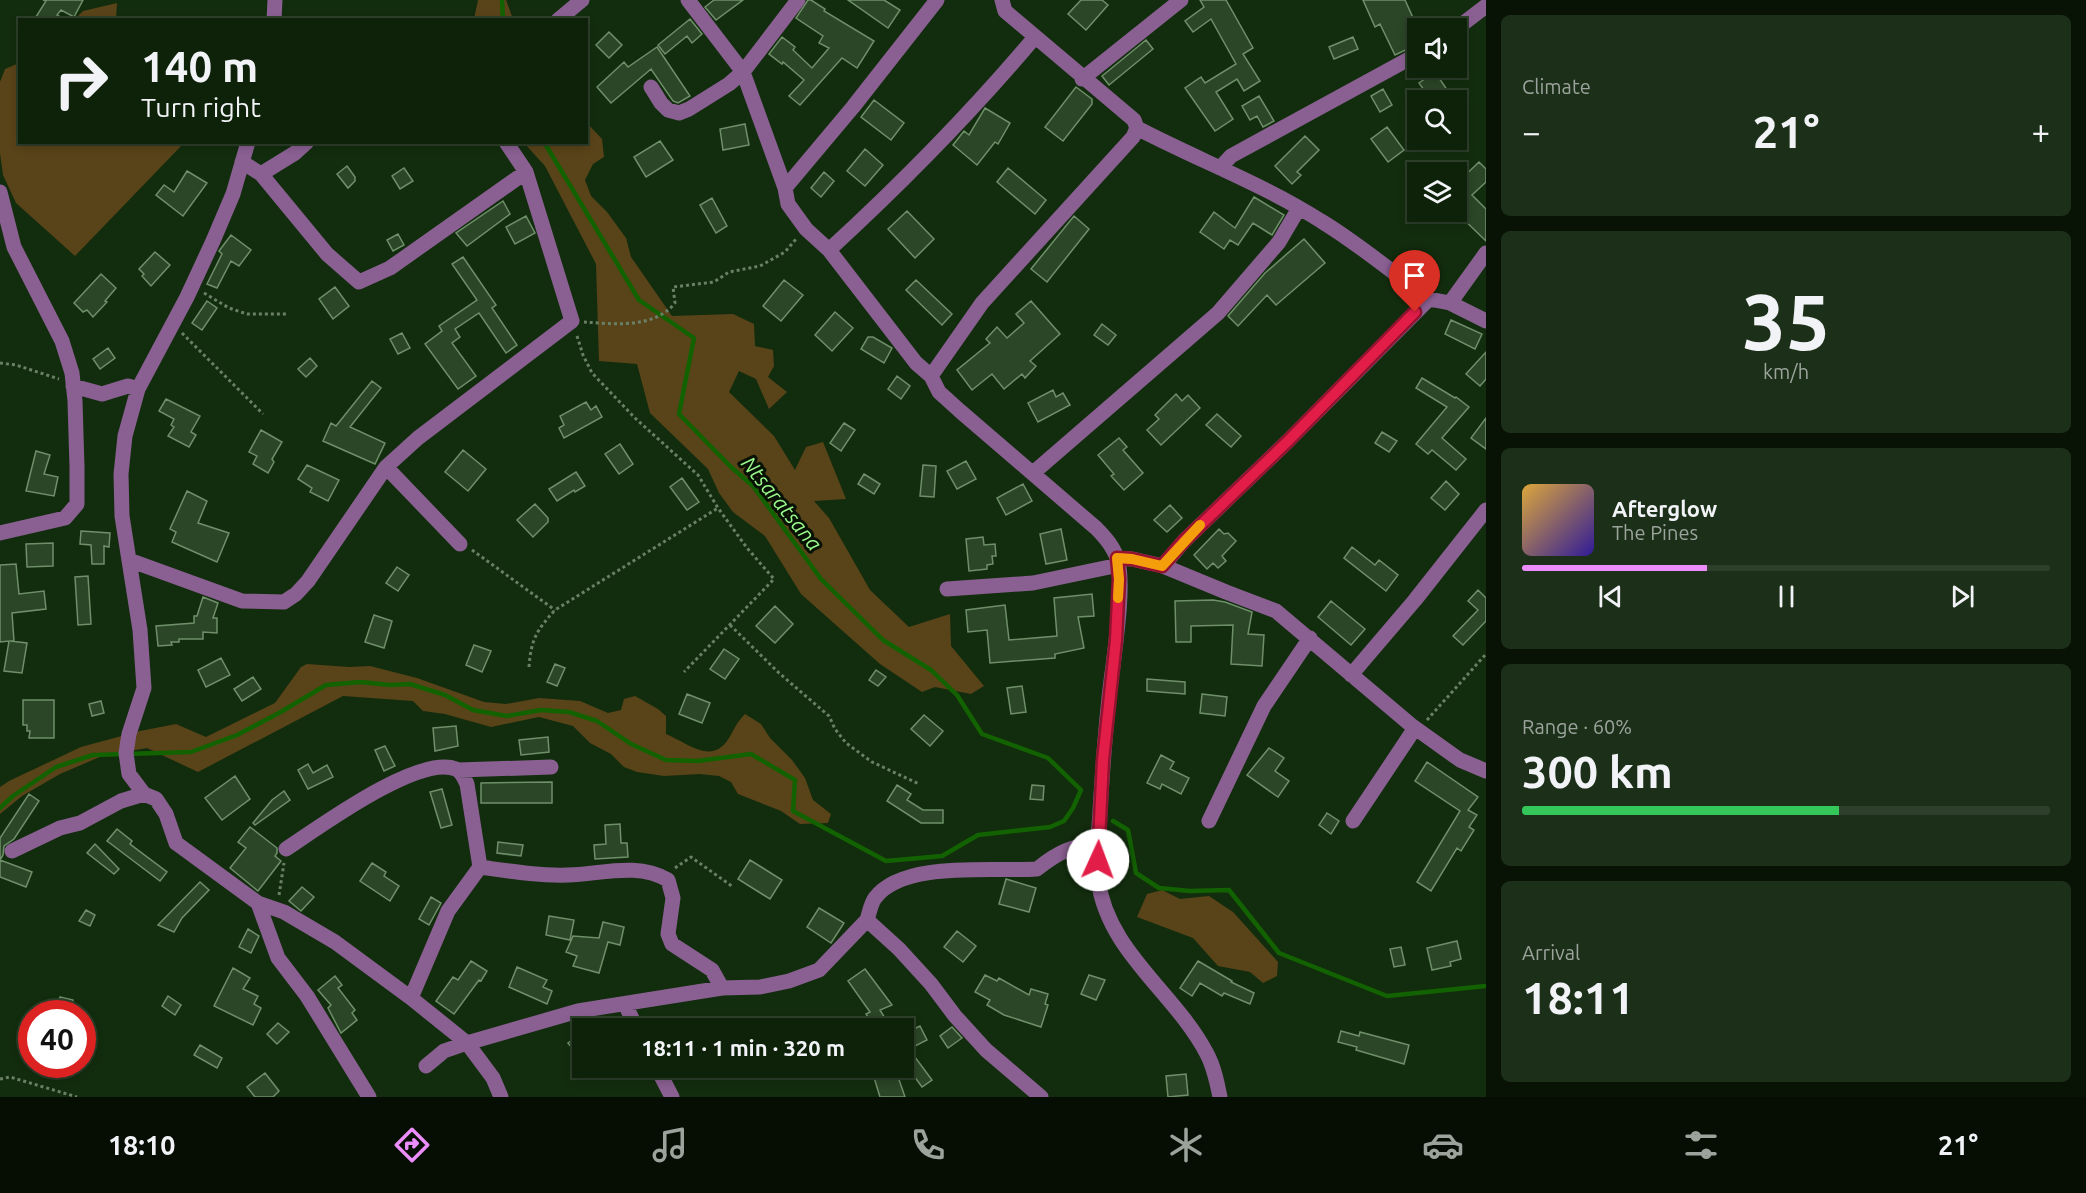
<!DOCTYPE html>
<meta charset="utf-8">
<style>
body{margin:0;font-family:Ubuntu,sans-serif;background:#1c2f18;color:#f1f3f6;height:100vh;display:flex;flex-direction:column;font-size:22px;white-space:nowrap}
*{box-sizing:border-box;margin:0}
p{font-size:20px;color:#9ba49c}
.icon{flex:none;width:33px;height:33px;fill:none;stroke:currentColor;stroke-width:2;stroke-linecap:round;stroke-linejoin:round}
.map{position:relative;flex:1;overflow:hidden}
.panel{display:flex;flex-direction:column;gap:15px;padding:15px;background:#081306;width:600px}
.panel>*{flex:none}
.hud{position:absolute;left:18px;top:18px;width:570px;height:126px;border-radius:0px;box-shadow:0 3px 9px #0003,0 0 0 2px #2e3f2b;background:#0e220a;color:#f1f3f6;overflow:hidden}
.fabs{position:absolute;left:1407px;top:18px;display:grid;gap:12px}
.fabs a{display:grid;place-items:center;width:60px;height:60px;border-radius:0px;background:#0e220a;box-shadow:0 3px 9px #0003,0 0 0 2px #2e3f2b;font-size:30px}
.speed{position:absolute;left:18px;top:1000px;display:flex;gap:12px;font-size:30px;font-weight:700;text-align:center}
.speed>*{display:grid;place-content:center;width:78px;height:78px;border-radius:50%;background:#0e220a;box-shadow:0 3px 9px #0003,0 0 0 2px #2e3f2b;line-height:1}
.speed .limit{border:9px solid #d22;background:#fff;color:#111}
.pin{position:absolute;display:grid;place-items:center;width:51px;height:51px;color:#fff;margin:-62px -26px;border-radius:50% 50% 50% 0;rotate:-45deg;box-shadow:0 0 6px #0007}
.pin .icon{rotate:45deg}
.me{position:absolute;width:66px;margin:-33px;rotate:2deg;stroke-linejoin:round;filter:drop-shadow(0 0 4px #0008)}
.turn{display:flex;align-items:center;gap:21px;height:126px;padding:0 24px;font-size:27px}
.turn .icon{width:78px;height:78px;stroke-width:2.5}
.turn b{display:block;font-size:42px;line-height:51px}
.big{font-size:45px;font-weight:600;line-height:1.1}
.panel .widget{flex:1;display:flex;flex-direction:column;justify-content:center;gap:9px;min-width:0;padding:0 21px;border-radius:9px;background:#1c2f18}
.panel .dial{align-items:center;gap:0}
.dial b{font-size:78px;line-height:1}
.song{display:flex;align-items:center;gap:18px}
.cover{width:72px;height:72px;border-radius:9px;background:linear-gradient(135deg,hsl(40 70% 55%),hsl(250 70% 35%))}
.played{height:6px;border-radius:3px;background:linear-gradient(90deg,#eb8dfc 35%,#2e3f2b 35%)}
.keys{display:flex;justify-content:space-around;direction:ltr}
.heat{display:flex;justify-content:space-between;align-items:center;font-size:33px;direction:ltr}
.charge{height:9px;border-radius:4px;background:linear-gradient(90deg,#34c759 60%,#2e3f2b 0)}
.trip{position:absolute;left:572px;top:1018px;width:342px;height:60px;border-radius:0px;background:#0e220a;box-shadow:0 3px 9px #0003,0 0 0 2px #2e3f2b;font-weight:600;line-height:60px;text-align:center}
.tabs{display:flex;height:96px;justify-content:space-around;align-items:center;background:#060e04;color:#9ba49c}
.tabs .icon{width:42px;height:42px}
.tabs .on{color:#eb8dfc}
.tabs b{font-size:27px;color:#f1f3f6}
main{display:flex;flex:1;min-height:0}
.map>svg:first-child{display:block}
</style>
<main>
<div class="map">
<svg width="1486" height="1097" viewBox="0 0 1486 1097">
<rect width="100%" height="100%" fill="#122d0d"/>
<path fill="#594319" d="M478,0H506L513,19H474Z
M117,3L116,19H75L83,11Z
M19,63L20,142L184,143L75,256L16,203L3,175L0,153V82L5,69Z
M587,123L602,139L604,157L593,164L585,180L591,196L607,212L626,238L631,257L672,316L733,314L754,324L755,346L773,350L774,366L768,377L787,392L769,409L756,379L739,371L729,392L774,436L795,470L806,447L823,442L846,499L814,501L829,518L870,590L909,627L950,614L951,646L984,686L971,694L935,687L922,692L880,664L801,594L765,536L733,512L719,493L708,469L650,413L637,364L599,361L596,264L545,166L524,143L586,142Z
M307,664L349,667L370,666L417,678L484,702L506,704L539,698L580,701L608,713L621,710L624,699L635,696L658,709L666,716V734C688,743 712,766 729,738C735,728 736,723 745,714L761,724L770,738L792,760L805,778L813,800L831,814L828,823L800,824L781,811L738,794L731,782L719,776L700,774L664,776L637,772L624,767L611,754L590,743L573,726L539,717L491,727L445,714L423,711L413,701L343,696L198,772L147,748L102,756L60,774L22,796L0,814V787L9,781L81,747L140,731L176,724L206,737L275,703L301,667Z
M1162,890L1180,899L1209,896L1233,912L1278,962L1277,976L1263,983L1250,972L1218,966L1193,938L1137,917L1147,894Z"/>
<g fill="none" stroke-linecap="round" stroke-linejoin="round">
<path stroke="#136202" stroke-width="4.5" d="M502,0L503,20
M0,808L13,796L56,767L93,755L191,752L237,735L279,713L326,685L360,682L391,685L410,684L445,695L473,710L507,716L541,710L569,712L597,721L631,744L666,760L698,761L751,754L795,780L793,811L886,861L942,856L978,835L1050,827L1064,821L1073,808L1081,790L1048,758L982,734L957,695L931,670L883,640L821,579L753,486L731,467L679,414L694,338L639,300L544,142
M1113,821L1128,830L1136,873L1159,888L1190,891L1229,890L1279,953L1387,996L1486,986"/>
</g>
<path fill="#2a4626" stroke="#6f8e6a" stroke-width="1.5" d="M43,0H83L74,17L61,10L57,15L65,20H34L46,1Z
M714,0H743L716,20L705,7Z
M808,0H811L825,9L824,11L874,41L857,68L842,58L800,105L789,96L804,80L783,62L782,64L769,54L782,37L795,47L793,50L812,68L829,48L819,43L823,36L796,18Z
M848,0H884L900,10L888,28Z
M1081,0H1102L1108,5L1086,30L1068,14Z
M1200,0H1226L1253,48L1243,54L1260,81L1244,91L1237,79L1216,92L1233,119L1215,131L1185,88L1201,77L1205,83L1236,64L1211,19L1193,32L1185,21L1204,7Z
M1363,0H1405L1418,29V44L1395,55L1380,24L1375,27Z
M690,19L702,34L692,43L687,36L665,54L658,45Z
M609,32L622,45L609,58L596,45Z
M1353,37L1358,49L1334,59L1329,47Z
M1146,40L1153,49L1109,85L1102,76Z
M657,47L690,96L678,103L673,101L651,69L611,103L597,87L624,62L628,67Z
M1435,72L1454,100H1431L1419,83Z
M1076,87L1092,99V104L1063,141L1045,127Z
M1383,89L1392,105L1380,112L1371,96Z
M1259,96L1274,121L1263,127L1257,116L1250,120L1242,106Z
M874,100L904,123L891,140L861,117Z
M985,108L1010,123L998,144L995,142L977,165L953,145L964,131L969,135Z
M745,124L749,145L723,150L720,129Z
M1387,127L1404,150L1388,162L1371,139Z
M1305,136L1319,150L1297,172L1301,175L1292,184L1275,166Z
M660,141L673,160L646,177L634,157Z
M865,149L883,165L865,186L847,171Z
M1479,162L1486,169V182L1472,195L1486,209V241L1456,212V184Z
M347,166L355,177V181L348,188L337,174Z
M404,168L413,181L400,189L392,176Z
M1008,168L1046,200L1035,214L997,182Z
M187,171L207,183L183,216L156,195L164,185L174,192Z
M824,172L834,181L821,197L811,188Z
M1254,197L1284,215L1272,235L1253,223L1238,245L1230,240L1224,249L1200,232L1214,212L1235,228Z
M712,198L727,226L716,233L700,205Z
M503,201L510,214L467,246L456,233Z
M907,211L934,239L915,258L888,229Z
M526,216L535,233L515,244L506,227Z
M1074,216L1089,229L1047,282L1031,269Z
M398,234L404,245L393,251L387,240Z
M231,235L251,250L239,266L231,261L217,288L207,284L222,254L219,251Z
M1304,239L1325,263L1276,305L1267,295L1238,326L1228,316L1265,273Z
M155,252L170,265L151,286L142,276L144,274L139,269Z
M463,257L496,305L492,308L517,345L506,353L479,313L455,329L460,337L452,343L476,376L458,389L425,344L442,331L439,326L477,300L452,264Z
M101,274L116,288L105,301L107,302L93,317L87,310L83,312L74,303Z
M784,280L803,295L781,321L763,306Z
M916,280L952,314L942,325L906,290Z
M335,287L349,306L333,319L319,299Z
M207,301L217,308L202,330L192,323Z
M1031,301L1060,334L1030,361L1036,366L1025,378L1022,374L1004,389L992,374L972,390L957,370L990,343L986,339L997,327L1007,338L1024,323L1016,314Z
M835,312L853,328L832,351L815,335Z
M1451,320L1482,334L1475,349L1445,334Z
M1102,324L1116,335L1108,345L1094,335Z
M402,333L410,348L398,354L390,339Z
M868,337H873L892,348L884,363L861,349Z
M108,348L115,358L100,369L93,359Z
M1486,352V379L1480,386L1466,374Z
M310,358L317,366L306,377L298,369Z
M897,376L910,386L901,399L888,389Z
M1422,378L1455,398L1456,397L1469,407L1442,438L1466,459L1456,470L1432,450L1428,454L1416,444L1447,407L1416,388Z
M372,381L381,388L350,427L385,443L375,464L323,441L331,423L336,426Z
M1053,390L1056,397L1063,393L1070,405L1038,422L1028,403Z
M1176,394L1182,401L1188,395L1200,408L1161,445L1147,430L1159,419L1155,415Z
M166,399L200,416L191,432L196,435L189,447L168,436L174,427L171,425L174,419L159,411Z
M586,402L591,410L596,406L602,417L564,438L559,428L564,425L560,416Z
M1217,414L1241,436L1231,447L1206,425Z
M1486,418V449L1471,438Z
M844,423L855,430L841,451L830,443Z
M261,430L282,442L272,459L274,462L268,473L253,464L257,456L249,452Z
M1382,432L1397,441L1389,452L1375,443Z
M1119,438L1127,447L1123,450L1143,473L1124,490L1111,476L1114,474L1098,455Z
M620,444L633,464L619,474L605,454Z
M463,450L486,469L468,491L445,472Z
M36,451L50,455L44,474L58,477L54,496L26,491Z
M966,461L976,479L957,489L947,471Z
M307,465L339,480L328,501L310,492L312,488L298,479Z
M923,465L936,466L934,497L920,496Z
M576,472L585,486L575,492L574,490L557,501L549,489Z
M864,474L880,484L874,494L858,484Z
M682,478L699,502L687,510L670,487Z
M1446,481L1459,494L1445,510L1431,498Z
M1023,484L1032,501L1006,515L997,498Z
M187,491L207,501L198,523L229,533L217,562L172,542L176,532L170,529Z
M535,504L548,518V522L533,537L517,520Z
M1170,505L1182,518L1167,532L1154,520Z
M1061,529L1067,560L1046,564L1040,534Z
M1219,529L1224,534L1228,533L1236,541L1222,556L1226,561L1218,568L1213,563L1207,569L1194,555Z
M81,531L110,533L109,547L104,546V564H92L91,545L80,544Z
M983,537L984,545L995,544L996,556H992L993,564L987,565V569L969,571L966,539Z
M53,543V566L27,567L26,544Z
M1352,547L1375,565L1379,560L1398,575L1386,591L1344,558Z
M16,564L19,594L44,591L46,609L12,613L14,641H10L27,643L22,673L4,671L9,641L0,642V565Z
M397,567L409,575L398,591L386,583Z
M88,576L91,624L78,625L75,577Z
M1478,590L1486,598V621L1463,645L1453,636L1478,610L1468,601Z
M1092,594L1094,616L1078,617L1084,648L1055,654V658L990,663L987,630L968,632L966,610L1005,605L1009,640L1057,636L1054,598Z
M203,597L218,603L213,618H217V633L203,632V639H179V642H171L172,645L158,646L156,626L194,623V616H197Z
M1213,600L1225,602L1252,612L1248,634L1264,635L1262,666L1231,664L1233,625L1191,626V642H1176L1175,601Z
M1331,601L1365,629L1351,645L1318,617Z
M775,606L793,624L775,643L756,626Z
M374,615L392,621L384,648L365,642Z
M474,645L491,651L482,672L466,665Z
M724,649L739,659L725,679L710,669Z
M221,658L230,675L206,687L198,670Z
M555,664L565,668L557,686L547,682Z
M876,670L886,677L878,686L869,680Z
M253,677L261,689L242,701L234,689Z
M1147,679L1185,682V694L1147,691Z
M1022,686L1026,712L1011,714L1007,688Z
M687,694L710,703L702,723L679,714Z
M1202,694L1227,697L1225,716L1200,713Z
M23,700H54V738H29L30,731H27V725H23Z
M101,701L104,713L92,716L89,704Z
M924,715L943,731L930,746L911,729Z
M456,726L458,746L435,751L433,728Z
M548,737L549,752L521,755L519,740Z
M385,746L395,766L384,771L375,750Z
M1269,748L1284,758L1275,771L1289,781L1278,797L1247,775Z
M1161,755L1174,762L1170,769L1189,778L1181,794L1162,784L1160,789L1147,783Z
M1427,762L1478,797L1468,810L1477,815L1469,827L1474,830L1461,851L1457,848L1431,891L1417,882L1460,811L1415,781Z
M308,764L313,773L327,765L333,777L308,789L298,770Z
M235,776L250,799L222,820L205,798Z
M552,782V803H481V783Z
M897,785L911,794L907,800L923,810H943V823H921L887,801Z
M1032,785L1044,786L1043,800L1030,799Z
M442,789L452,825L441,828L430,792Z
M284,791L290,800L255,825L253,823L272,800Z
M29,794L39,801L14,839L4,846L3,855L0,860L32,872L26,887L0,877V838Z
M1327,813L1339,821L1331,834L1319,825Z
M620,824L621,843H627L628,857L595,859L594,845L606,844L605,825Z
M250,827L277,848V853L275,856L281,861L258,891L230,868L246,848L238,842Z
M117,829L132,841L130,844L167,872L160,881L107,841Z
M498,842L523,845L521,856L497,853Z
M95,844L119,869L114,874L87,853Z
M750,860L782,880L770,899L738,879Z
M372,863L386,872L384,876L399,886L390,901L360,881Z
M1006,879L1036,888L1029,912L999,904Z
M200,882L209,890L182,918L174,932L158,925Z
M302,887L314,897L301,911L289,901Z
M431,897L441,903L429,925L419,919Z
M819,908L844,923L831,943L807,927Z
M86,910L95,915L90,926L79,921Z
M549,916L574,920L570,940L546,935Z
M603,922L624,927L620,945L608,942L599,973L573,966L577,956L566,952L573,936L599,938Z
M248,929L259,936L251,953L239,947Z
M957,931L976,946L963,962L944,947Z
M1457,941L1461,959L1450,962L1451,966L1432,970L1427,948Z
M1401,947L1405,965L1394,967L1390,949Z
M471,961L487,971L481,981L479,980L454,1014L436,1001L453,977L458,980Z
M1198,961L1232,981L1231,982L1254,993L1250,1004L1224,993L1222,996L1200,983L1192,996L1180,988Z
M517,967L547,980L543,987L552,991L547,1004L509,987Z
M233,968L250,978L243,989L258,996L254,1004L261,1008L253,1025L214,1006Z
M865,969L892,1005L880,1010L888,1023L878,1029H875L866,1014L870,1012L848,981Z
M985,975L997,981L999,978L1029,995L1031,989L1048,994L1045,1004L1048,1005L1041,1027L1004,1015L987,1005L990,1000L975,992Z
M1089,975L1105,980L1096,1000L1081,994Z
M335,976L342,985L338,988L355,1010L352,1013L357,1020L341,1033L328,1008L331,1005L318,990Z
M168,996L181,1005L175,1015L162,1006Z
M60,997L73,1000L71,1014H56Z
M278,1023L289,1032L277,1044L267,1034Z
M920,1026L927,1040L909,1049L932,1080L922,1087L903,1061V1034Z
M952,1027L962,1038L948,1048L940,1036Z
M1341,1031L1359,1036L1360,1032L1409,1045L1404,1064L1356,1050L1357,1047L1338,1042Z
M582,1032V1060L568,1043Z
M200,1045L222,1058L217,1068L194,1055Z
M880,1068H895L905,1097H880L872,1071Z
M265,1073L279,1091L273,1097H255L247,1087Z
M1186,1074L1188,1095L1168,1097L1166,1076Z"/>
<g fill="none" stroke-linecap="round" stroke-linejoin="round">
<path stroke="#6a8066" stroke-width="3" stroke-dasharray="3 3" stroke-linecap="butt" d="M204,293L229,308L247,314H286
M584,322C614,324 654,329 675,303L673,287L714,282L729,272L760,266L785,252L796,239
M182,333L263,414
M577,336L583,355L592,373L635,418L698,475L718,508L747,548L774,579L684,672
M0,363L16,365L59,379
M472,550L555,610
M730,625L779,673L829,716L835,729L846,743L872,762L919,784
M529,667C531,639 537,630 555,610L718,508
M1427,720L1486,654
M675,868L691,857L733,887
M279,895L284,863
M0,1079L10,1077L77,1097"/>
<path stroke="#8a6092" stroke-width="15" d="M688,0L743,72L785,188L788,204L806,229L829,250L916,363L931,376
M1002,0L1005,11L1134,120L1137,128L1133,137L982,303L931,376L939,392L960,411L1096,528C1105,537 1115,548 1118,562C1124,586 1116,640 1113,666C1106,714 1103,762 1100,811C1099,833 1095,857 1098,879C1107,952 1175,992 1207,1054C1214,1067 1217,1082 1220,1097
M274,20L275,0
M558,20L582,0
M1456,29L1486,6
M1082,79L1181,0
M651,87L661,103L668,110L679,113L689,109L729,84L743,72L798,0
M1137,128C1198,160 1263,184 1321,221C1359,244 1393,273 1429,299L1450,303
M248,142L233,194L213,241L187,297L138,389L125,436L121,474L122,516L140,630L144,688L129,734L126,753L129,774L144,794L156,799L166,814L176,843L258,903L284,912L335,942L411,998L467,1043L493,1078L501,1097
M242,162L261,174L327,254L359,282L390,268L526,172
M1220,168L1231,156L1418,54
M261,174L295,153L307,142
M785,188L853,107L937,0
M0,192L14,247L62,341L72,373L75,401L77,467V504L65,518L0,533
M829,250C902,183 971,113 1035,37
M1486,253L1450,303L1486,321
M73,386L102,394L128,386L138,389
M386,467L460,544
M1033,473L1218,313L1279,242L1299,208
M1117,558L1132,559L1163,566L1226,592L1276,611L1411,725L1460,760L1486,771
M129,560L242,601L284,602L296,594L308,581L386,467L418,438L572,321L526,172L506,142
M1163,566L1184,541L1288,441L1429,299
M947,589L1033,583L1119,565
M1351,675L1415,600L1486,510
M458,770L551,767
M1209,821L1264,706L1310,638
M1353,821L1415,728
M286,849C318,828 418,754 456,769C462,772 464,778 467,784L480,867L448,911L411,998
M12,851L60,828L80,823L121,801L144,794
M480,867C509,871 539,876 568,875C602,874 637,862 668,880L673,898L668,934L672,944L712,970L722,988
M258,903L278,958L307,996L369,1097
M625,1004L637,1029
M426,1066L444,1051L467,1043L578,1011L722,988L760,987L789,981L819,970L867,920
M657,1068L672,1097
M1041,1097L986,1050L955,1016L931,984L899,949L867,920C869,914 871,903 875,898C903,860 994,872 1037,869C1057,853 1072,845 1098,844"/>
</g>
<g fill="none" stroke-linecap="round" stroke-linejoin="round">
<g stroke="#92132f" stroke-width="15">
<path id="route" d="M1098,860L1103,760L1116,640L1119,579L1117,558L1132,559L1162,566L1184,541L1288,441L1415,312"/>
</g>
<use href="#route" stroke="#e11d48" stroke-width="10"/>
<path stroke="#f59e0b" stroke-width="10" d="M1118,598L1119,579L1117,558L1132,559L1162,566L1200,525"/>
</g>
<g text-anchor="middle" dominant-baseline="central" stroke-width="6" stroke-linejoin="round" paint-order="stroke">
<g font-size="21" font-style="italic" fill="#9af98b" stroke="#071205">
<text transform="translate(782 503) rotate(51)">Ntsaratsana</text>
</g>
</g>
</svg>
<div class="fabs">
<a><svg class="icon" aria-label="sound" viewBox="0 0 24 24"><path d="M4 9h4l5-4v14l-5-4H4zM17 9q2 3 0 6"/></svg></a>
<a><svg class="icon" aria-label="search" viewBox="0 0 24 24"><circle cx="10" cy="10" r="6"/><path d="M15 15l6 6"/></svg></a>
<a><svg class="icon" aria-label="layers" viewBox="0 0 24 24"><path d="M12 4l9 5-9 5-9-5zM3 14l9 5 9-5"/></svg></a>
</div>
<div class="speed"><div class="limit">40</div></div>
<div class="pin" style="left:1415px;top:312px;background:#d93025"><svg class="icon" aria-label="arrive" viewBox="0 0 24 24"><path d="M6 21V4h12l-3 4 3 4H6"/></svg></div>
<svg class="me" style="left:1098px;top:860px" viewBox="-20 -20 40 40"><circle r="19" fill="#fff"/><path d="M0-13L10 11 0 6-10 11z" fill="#e11d48"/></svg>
<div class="trip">18:11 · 1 min · 320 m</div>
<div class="hud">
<div class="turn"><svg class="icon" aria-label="right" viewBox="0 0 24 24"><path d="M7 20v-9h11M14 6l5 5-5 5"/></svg><div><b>140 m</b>Turn right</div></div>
</div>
</div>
<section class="panel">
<div class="widget"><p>Climate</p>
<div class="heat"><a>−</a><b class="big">21°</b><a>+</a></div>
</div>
<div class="widget dial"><b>35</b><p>km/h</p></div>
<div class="widget">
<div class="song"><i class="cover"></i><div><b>Afterglow</b><p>The Pines</p></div></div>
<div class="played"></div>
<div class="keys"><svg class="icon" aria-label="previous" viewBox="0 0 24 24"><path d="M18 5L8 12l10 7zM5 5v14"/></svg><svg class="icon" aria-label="pause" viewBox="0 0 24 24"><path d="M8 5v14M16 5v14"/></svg><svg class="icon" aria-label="next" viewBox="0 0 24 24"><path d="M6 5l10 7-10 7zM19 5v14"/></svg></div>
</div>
<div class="widget"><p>Range · 60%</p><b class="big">300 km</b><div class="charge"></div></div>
<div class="widget"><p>Arrival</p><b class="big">18:11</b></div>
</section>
</main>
<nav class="tabs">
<b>18:10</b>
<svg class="icon on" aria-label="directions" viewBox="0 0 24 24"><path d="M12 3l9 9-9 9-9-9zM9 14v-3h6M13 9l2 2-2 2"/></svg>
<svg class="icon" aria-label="music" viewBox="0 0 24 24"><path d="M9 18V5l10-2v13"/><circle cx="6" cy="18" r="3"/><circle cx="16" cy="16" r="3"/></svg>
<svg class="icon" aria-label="phone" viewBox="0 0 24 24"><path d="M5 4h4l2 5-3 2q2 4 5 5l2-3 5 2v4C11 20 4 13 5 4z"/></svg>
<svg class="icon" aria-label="climate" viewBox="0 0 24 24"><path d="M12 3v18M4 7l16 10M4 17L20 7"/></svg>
<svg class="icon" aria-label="car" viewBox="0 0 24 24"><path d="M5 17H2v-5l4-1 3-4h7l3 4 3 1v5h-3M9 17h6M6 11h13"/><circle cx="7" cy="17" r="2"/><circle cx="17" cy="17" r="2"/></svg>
<svg class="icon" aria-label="filters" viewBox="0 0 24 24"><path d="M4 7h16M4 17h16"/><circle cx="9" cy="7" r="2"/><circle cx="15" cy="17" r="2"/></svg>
<b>21°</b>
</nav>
